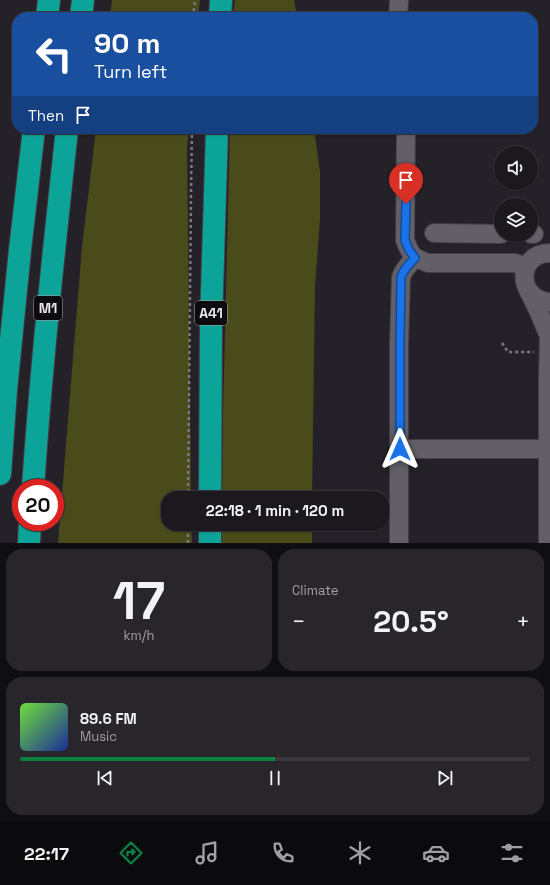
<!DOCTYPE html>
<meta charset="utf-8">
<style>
body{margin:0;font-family:"Space Grotesk",sans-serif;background:#29262b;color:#f1f3f6;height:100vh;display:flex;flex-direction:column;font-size:15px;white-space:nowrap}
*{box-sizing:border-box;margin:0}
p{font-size:13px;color:#a0a0a4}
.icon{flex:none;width:22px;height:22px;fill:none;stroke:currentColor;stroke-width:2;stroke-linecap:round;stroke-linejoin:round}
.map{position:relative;height:543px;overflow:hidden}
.drawer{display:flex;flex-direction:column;gap:6px;padding:6px;background:#0f0e10;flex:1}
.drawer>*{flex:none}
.top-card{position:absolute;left:12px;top:12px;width:526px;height:122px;border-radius:16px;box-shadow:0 1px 3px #0004,0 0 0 1px #3a383c;background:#1a4fa0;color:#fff;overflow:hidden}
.fabs{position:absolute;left:494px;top:146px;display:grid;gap:8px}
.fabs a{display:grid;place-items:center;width:44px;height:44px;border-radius:50%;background:#1c191e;box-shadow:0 1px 3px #0004,0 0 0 1px #3a383c;font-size:20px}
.speed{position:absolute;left:12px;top:479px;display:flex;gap:8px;font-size:20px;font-weight:700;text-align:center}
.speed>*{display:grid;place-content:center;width:52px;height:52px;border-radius:50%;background:#1c191e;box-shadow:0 1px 3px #0004,0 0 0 1px #3a383c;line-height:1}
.speed .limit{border:6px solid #d22;background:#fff;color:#111}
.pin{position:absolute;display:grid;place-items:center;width:34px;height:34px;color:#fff;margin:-41px -17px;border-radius:50% 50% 50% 0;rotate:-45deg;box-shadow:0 0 4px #0007}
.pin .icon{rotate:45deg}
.me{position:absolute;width:44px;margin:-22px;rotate:0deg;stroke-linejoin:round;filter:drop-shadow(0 0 3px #0008)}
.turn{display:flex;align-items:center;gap:14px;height:84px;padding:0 16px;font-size:18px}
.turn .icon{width:52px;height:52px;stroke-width:2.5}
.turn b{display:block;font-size:28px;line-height:34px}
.then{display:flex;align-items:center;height:38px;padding:0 16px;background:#0003;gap:8px;font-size:15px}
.big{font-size:30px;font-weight:700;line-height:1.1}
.drawer .tile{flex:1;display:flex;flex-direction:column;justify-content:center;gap:6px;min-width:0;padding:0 14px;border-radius:16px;background:#29262b}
.drawer .dial{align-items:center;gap:0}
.dial b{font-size:52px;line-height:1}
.song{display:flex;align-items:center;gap:12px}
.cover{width:48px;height:48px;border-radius:6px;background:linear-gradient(135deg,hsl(100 70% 55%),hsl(230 70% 35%))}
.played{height:4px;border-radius:2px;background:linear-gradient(90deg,#0b8043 50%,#3a383c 50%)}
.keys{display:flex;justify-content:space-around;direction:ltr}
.heat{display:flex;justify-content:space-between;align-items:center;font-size:22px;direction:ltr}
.drawer .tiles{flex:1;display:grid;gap:6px;grid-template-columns:1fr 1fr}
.tile:last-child{grid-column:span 2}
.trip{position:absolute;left:161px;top:491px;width:228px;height:40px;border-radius:16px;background:#1c191e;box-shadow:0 1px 3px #0004,0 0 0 1px #3a383c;font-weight:700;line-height:40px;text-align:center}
.tabs{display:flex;height:64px;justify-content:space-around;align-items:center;background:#0b0a0c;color:#a0a0a4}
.tabs .icon{width:28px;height:28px}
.tabs .selected{color:#0b8043}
.tabs b{font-size:18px;color:#f1f3f6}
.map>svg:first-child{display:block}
</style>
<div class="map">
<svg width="550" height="543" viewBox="0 0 550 543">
<rect width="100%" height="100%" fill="#252128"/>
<path fill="#4a4b1b" d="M112,0H200L198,17H110Z
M235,0H294L297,17H233Z
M96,129H189L187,146L191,498H168V524H191L192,543H58L82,247Z
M230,129H314L320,172V219L315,286L312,498H222L223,414Z
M222,524H312V543H222Z"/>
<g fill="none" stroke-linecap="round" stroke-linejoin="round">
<g stroke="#424045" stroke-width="20">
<path id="minor" d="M398,17L399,0
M406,129L405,240C411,256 412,257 428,263H515L526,267
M434,233L501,234
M531,234H534
M550,253C516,253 516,300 550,302
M529,292L538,310L549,336
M400,449H549
M399,543V343L401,277C404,269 409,264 415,258
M548,543V379L549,336L550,331"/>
</g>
<g stroke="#424045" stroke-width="24">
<path id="highway" d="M47,17L49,0
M81,17L83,0
M220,17L221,0
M0,474L6,390L20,250L34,129
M33,488C41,368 54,249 67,129
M210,498L211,323L217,129
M29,543L30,522
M210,543V524"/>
</g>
<path stroke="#7c787f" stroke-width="2.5" stroke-dasharray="3 3" stroke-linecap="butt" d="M193,17L195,0
M502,343L508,352H534
M188,498L191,194L192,129
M188,543V524"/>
<use href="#minor" stroke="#635f68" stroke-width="18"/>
<use href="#highway" stroke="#0ca399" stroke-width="22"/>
</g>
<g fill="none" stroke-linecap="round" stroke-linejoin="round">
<g stroke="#114b97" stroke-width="10">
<path id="route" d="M400,449V343L401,277C404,269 409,264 415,258L409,250L405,240L406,204"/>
</g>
<use href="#route" stroke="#1a73e8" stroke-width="7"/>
</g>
<g text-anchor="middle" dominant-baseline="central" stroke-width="3.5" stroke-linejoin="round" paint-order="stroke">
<g fill="#0d0b0e" stroke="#a6a4a9" stroke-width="1">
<rect x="34" y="296" width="28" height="24" rx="3"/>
<rect x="195" y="301" width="32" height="24" rx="3"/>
</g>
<g font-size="14" font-weight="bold" fill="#e8e6eb">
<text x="48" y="308">M1</text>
<text x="211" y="313">A41</text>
</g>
</g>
</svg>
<div class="fabs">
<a><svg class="icon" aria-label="sound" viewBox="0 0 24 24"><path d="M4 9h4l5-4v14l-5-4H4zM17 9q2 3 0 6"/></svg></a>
<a><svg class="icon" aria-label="layers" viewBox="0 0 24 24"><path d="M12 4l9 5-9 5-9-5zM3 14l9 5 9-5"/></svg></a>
</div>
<div class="speed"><div class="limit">20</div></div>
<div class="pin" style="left:406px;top:204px;background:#d93025"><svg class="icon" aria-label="arrive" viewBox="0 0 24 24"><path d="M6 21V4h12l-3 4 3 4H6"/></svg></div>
<svg class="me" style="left:400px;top:449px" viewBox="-20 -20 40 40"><path d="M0-17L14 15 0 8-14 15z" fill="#1a73e8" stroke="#fff" stroke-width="4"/></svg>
<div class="trip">22:18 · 1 min · 120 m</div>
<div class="top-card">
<div class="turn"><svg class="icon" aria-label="left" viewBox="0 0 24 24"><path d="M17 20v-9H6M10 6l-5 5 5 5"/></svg><div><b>90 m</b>Turn left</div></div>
<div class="then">Then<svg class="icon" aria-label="arrive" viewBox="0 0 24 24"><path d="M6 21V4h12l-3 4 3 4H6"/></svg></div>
</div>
</div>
<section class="drawer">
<div class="tiles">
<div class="tile dial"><b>17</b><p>km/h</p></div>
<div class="tile"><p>Climate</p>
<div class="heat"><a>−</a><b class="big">20.5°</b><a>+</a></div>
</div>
<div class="tile">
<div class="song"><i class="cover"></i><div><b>89.6 FM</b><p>Music</p></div></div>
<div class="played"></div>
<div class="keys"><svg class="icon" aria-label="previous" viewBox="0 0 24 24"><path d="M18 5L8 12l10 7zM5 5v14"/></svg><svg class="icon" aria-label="pause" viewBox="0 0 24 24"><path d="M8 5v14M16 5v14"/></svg><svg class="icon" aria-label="next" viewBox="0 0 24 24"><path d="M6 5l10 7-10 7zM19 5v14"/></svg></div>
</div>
</div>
</section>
<nav class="tabs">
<b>22:17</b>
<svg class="icon selected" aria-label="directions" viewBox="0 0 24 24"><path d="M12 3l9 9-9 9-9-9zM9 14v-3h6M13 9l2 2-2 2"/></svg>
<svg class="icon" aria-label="music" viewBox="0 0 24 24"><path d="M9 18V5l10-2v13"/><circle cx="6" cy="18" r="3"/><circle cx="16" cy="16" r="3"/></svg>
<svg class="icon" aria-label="phone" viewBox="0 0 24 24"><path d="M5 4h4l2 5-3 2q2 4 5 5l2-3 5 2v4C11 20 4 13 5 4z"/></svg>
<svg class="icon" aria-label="climate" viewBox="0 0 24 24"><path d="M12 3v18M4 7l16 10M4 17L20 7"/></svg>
<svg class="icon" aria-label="car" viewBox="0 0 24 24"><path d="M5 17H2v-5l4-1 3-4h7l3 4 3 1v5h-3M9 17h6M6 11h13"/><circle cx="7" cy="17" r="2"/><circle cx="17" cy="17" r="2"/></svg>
<svg class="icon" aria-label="filters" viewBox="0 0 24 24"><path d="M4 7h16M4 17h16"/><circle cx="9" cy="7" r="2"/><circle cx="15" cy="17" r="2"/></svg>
</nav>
